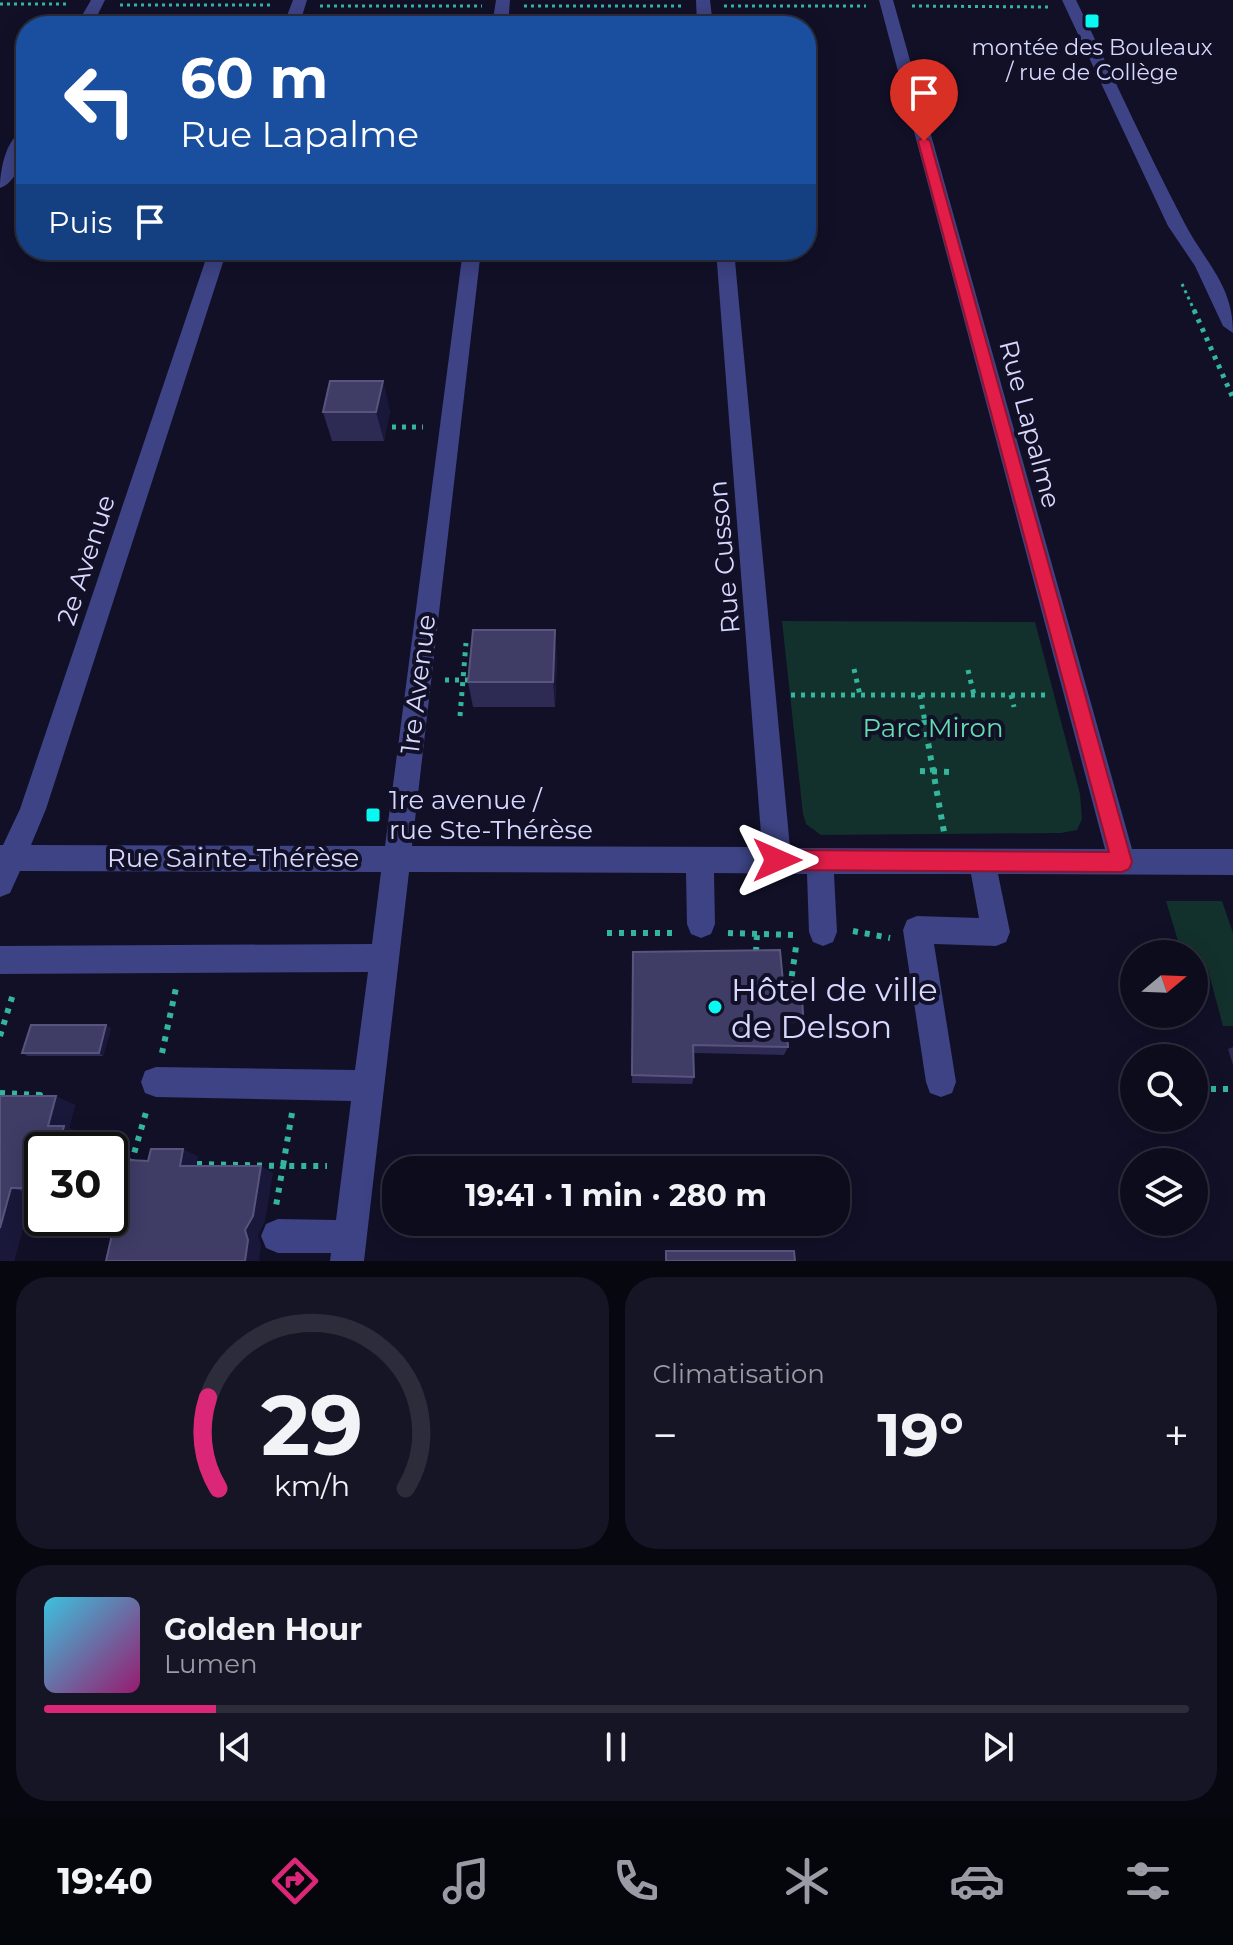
<!DOCTYPE html>
<html lang="fr">
<meta charset="utf-8">
<style>
body{margin:0;font-family:Montserrat,sans-serif;background:#161526;color:#f1f3f6;height:100vh;display:flex;flex-direction:column;font-size:30px;white-space:nowrap}
*{box-sizing:border-box;margin:0}
p{font-size:26px;color:#9a9ba4}
.icon{flex:none;width:44px;height:44px;fill:none;stroke:currentColor;stroke-width:2;stroke-linecap:round;stroke-linejoin:round}
.map{position:relative;height:1261px;overflow:hidden}
.panel{display:flex;flex-direction:column;gap:16px;padding:16px;background:#070710;flex:1}
.panel>*{flex:none}
.banner{position:absolute;left:16px;top:16px;width:800px;height:244px;border-radius:32px;box-shadow:0 4px 20px #0003,0 0 0 2px #2d2c3b;background:#1a4fa0;color:#fff;overflow:hidden}
.needle{width:52px;rotate:71deg}
.buttons{position:absolute;left:1120px;top:940px;display:grid;gap:16px}
.buttons a{display:grid;place-items:center;width:88px;height:88px;border-radius:50%;background:#0d0c1d;box-shadow:0 4px 20px #0003,0 0 0 2px #2d2c3b;font-size:40px}
.speed{position:absolute;left:24px;top:1132px;display:flex;gap:16px;font-size:40px;font-weight:700;text-align:center}
.speed>*{display:grid;place-content:center;width:104px;height:104px;border-radius:50%;background:#0d0c1d;box-shadow:0 4px 20px #0003,0 0 0 2px #2d2c3b;line-height:1}
.speed .limit{border:4px solid #111;border-radius:12px;background:#fff;color:#111}
.pin{position:absolute;display:grid;place-items:center;width:68px;height:68px;color:#fff;margin:-82px -34px;border-radius:50% 50% 50% 0;rotate:-45deg;box-shadow:0 0 8px #0007}
.pin .icon{rotate:45deg}
.me{position:absolute;width:88px;margin:-44px;rotate:90deg;stroke-linejoin:round;filter:drop-shadow(0 0 6px #0008)}
.turn{display:flex;align-items:center;gap:28px;height:168px;padding:0 32px;font-size:36px}
.turn .icon{width:104px;height:104px;stroke-width:2.5}
.turn b{display:block;font-size:56px;line-height:68px}
.then{display:flex;align-items:center;height:76px;padding:0 32px;background:#0003;gap:16px;font-size:30px}
.big{font-size:60px;font-weight:700;line-height:1.1}
.panel .widget{flex:1;display:flex;flex-direction:column;justify-content:center;gap:12px;min-width:0;padding:0 28px;border-radius:32px;background:#161526}
.panel .dial{align-items:center;gap:0}
.dial svg{height:208px;overflow:visible;fill:none;stroke:#2d2c3b;stroke-width:7;stroke-linecap:round;text-anchor:middle}
.dial text{fill:#f1f3f6;stroke:none}
.song{display:flex;align-items:center;gap:24px}
.cover{width:96px;height:96px;border-radius:12px;background:linear-gradient(135deg,hsl(190 70% 55%),hsl(320 70% 35%))}
.played{height:8px;border-radius:4px;background:linear-gradient(90deg,#db2777 15%,#2d2c3b 15%)}
.keys{display:flex;justify-content:space-around;direction:ltr}
.heat{display:flex;justify-content:space-between;align-items:center;font-size:44px;direction:ltr}
.panel .tiles{flex:1;display:grid;gap:16px;grid-template-columns:1fr 1fr}
.widget:last-child{grid-column:span 2}
.trip{position:absolute;left:382px;top:1156px;width:468px;height:80px;border-radius:32px;background:#0d0c1d;box-shadow:0 4px 20px #0003,0 0 0 2px #2d2c3b;font-weight:700;line-height:80px;text-align:center}
.dock{display:flex;height:128px;justify-content:space-around;align-items:center;background:#05050c;color:#9a9ba4}
.dock .icon{width:56px;height:56px}
.dock .current{color:#db2777}
.dock b{font-size:36px;color:#f1f3f6}
.map>svg:first-child{display:block}
</style>
<div class="map">
<svg width="1233" height="1261" viewBox="0 0 1233 1261">
<rect width="100%" height="100%" fill="#111027"/>
<path fill="#13312c" d="M782,621L1035,622L1080,794L1082,819L1077,830L1061,833L821,835L806,824L803,814Z
M1166,901H1222L1233,933V1026H1223L1208,970H1194V954H1182Z"/>
<g fill="none" stroke-linecap="round" stroke-linejoin="round">
<path stroke="#33b69d" stroke-width="3" stroke-dasharray="3 4" stroke-linecap="butt" d="M0,4H70
M120,5H274
M320,6H482
M524,6H682
M724,6H866
M912,6L1050,7
M1182,284L1195,312"/>
<path stroke="#33b69d" stroke-width="5" stroke-dasharray="4 6" stroke-linecap="butt" d="M1194,310L1233,398
M392,427H423
M854,669L860,695
M968,670L974,695
M445,680H475
M791,695H1049
M920,695L925,722
M1011,695L1014,707
M460,716L466,643"/>
<path stroke="#33b69d" stroke-width="6" stroke-dasharray="5 7" stroke-linecap="butt" d="M924,720L944,832
M920,771L952,772
M853,931L890,938
M607,933H674
M728,933L794,935
M756,952L757,933
M790,988L796,947
M0,1036L14,991
M162,1053L176,988
M1199,1089H1230
M0,1093L40,1095L38,1100
M292,1113L283,1166H327
M131,1164L147,1109
M197,1164L283,1166L276,1206"/>
<path fill="#3d4384" fill-rule="evenodd" d="M91,0H105L92,26H76Z
M293,0H307L299,26H283Z
M496,0H510L508,26H492Z
M696,0H710L713,26H697Z
M879,0H893L1132,849H1233V875L998,874L1010,932L1006,942L996,946L934,944L956,1082L952,1093L941,1097L930,1093L926,1082L903,930L907,920L917,916L979,918L971,874H834L837,932L833,942L823,946L813,942L809,932L807,874L714,873L715,924L711,934L701,938L691,934L687,924L686,873L409,872L364,1261H330L331,1253H278L266,1248L261,1236L266,1224L278,1219L336,1220L351,1101L156,1097L145,1093L141,1082L145,1071L156,1067L355,1070L368,972L0,974V946L372,944L381,872L20,871L10,893L0,897V845H3L20,809L209,250H227L46,809L31,845L385,846L463,250H481L412,846L762,847L716,250H734L790,848L1105,849Z
M1062,0H1076C1112,74 1146,149 1184,222C1205,263 1233,284 1233,333L1223,326L1195,266L1168,226Z
M26,129C26,147 20,182 0,188C0,170 6,136 26,129Z"/>
</g>
<path fill="#2d2a54" d="M390,410L384,441H332L323,412Z
M557,656L555,707H473L468,682Z
M633,952L783,982L803,1014L799,1023L787,1022L788,1047L784,1055L694,1053V1077L692,1084L632,1083Z
M111,1028L103,1056H28L22,1053Z
M1233,1047V1065L1228,1049Z
M0,1096L75,1105L69,1128L83,1134L79,1150H42V1194H32L14,1261H0Z"/>
<path fill="#1a183a" d="M383,381L390,410L384,441L376,412Z
M555,630L557,656L555,707L553,682Z
M106,1025L111,1028L103,1056L99,1053Z
M56,1096L75,1105L69,1128L83,1134L79,1150H58L48,1126Z
M183,1149L198,1156L195,1173L180,1166Z
M261,1166L273,1173L265,1221L258,1235L261,1245L259,1261H245V1230Z
M31,1180L42,1183V1192L29,1188Z
M11,1188L32,1194L14,1261H0V1228Z"/>
<path fill="#3f3d66" stroke="#57557e" stroke-width="2" d="M330,381H383L376,412H323Z
M473,630H555L553,682H468Z
M780,950L783,982H801L803,1014H786L788,1047L693,1045L694,1077L632,1075L633,952Z
M31,1025H106L99,1053H22Z
M0,1096H56L48,1126H64L58,1150H42V1180H31L29,1188H11L0,1228Z
M151,1149H183L180,1166H261L253,1216L245,1230L248,1240L245,1261H106L129,1160L148,1161Z
M666,1251H794L795,1261H666Z"/>
<path fill="#e11d48" stroke="#92132f" stroke-width="2" d="M924,137L930,141L1132,862L1129,869L1122,872L777,870L769,867L766,860L769,853L777,850L1109,852L918,141Z"/>
<g fill="#09f8f1" stroke="#111027" stroke-width="3">
<rect x="1084" y="13" width="16" height="16" rx="4"/>
<rect x="365" y="807" width="16" height="16" rx="4"/>
<circle cx="715" cy="1007" r="8"/>
</g>
<g text-anchor="middle" dominant-baseline="central" stroke-width="8" stroke-linejoin="round" paint-order="stroke">
<g font-size="22" fill="#d7d8fe" stroke="#111027">
<text x="1092" y="47">montée des Bouleaux<tspan x="1092" dy="25">/ rue de Collège</tspan></text>
</g>
<g font-size="26" fill="#d7d8fe" stroke="#111027">
<text transform="translate(1030 424) rotate(75)">Rue Lapalme</text>
<text transform="translate(724 557) rotate(-95)">Rue Cusson</text>
<text transform="translate(86 560) rotate(-72)">2e Avenue</text>
<text transform="translate(418 684) rotate(-83)">1re Avenue</text>
<text x="233" y="858">Rue Sainte-Thérèse</text>
</g>
<g font-size="26" fill="#64ddaf" stroke="#111027">
<text x="933" y="728">Parc Miron</text>
</g>
<g font-size="26" fill="#d7d8fe" stroke="#111027" text-anchor="start">
<text x="389" y="800">1re avenue /<tspan x="389" dy="30">rue Ste-Thérèse</tspan></text>
</g>
<g font-size="32" fill="#d7d8fe" stroke="#111027" text-anchor="start">
<text x="731" y="989">Hôtel de ville<tspan x="731" dy="37">de Delson</tspan></text>
</g>
</g>
</svg>
<div class="buttons">
<a><svg class="needle" viewBox="-14 -14 28 28"><path d="M0-13l5 13h-10z" fill="#e53935"/><path d="M0 13l5-13h-10z" fill="#9a9ba4"/></svg></a>
<a><svg class="icon" aria-label="search" viewBox="0 0 24 24"><circle cx="10" cy="10" r="6"/><path d="M15 15l6 6"/></svg></a>
<a><svg class="icon" aria-label="layers" viewBox="0 0 24 24"><path d="M12 4l9 5-9 5-9-5zM3 14l9 5 9-5"/></svg></a>
</div>
<div class="speed"><div class="limit">30</div></div>
<div class="pin" style="left:924px;top:141px;background:#d93025"><svg class="icon" aria-label="arrive" viewBox="0 0 24 24"><path d="M6 21V4h12l-3 4 3 4H6"/></svg></div>
<svg class="me" style="left:777px;top:860px" viewBox="-20 -20 40 40"><path d="M0-17L14 15 0 8-14 15z" fill="#e11d48" stroke="#fff" stroke-width="4"/></svg>
<div class="trip">19:41 · 1 min · 280 m</div>
<div class="banner">
<div class="turn"><svg class="icon" aria-label="left" viewBox="0 0 24 24"><path d="M17 20v-9H6M10 6l-5 5 5 5"/></svg><div><b>60 m</b>Rue Lapalme</div></div>
<div class="then">Puis<svg class="icon" aria-label="arrive" viewBox="0 0 24 24"><path d="M6 21V4h12l-3 4 3 4H6"/></svg></div>
</div>
</div>
<section class="panel">
<div class="tiles">
<div class="widget dial"><svg viewBox="0 0 100 80">
<path d="M14 69A42 42 0 1 1 86 69"/>
<path d="M14 69A42 42 0 0 1 10 34" stroke="#db2777"/>
<text x="50" y="56" font-size="32" font-weight="700">29</text>
<text x="50" y="72" font-size="11">km/h</text>
</svg></div>
<div class="widget"><p>Climatisation</p>
<div class="heat"><a>−</a><b class="big">19°</b><a>+</a></div>
</div>
<div class="widget">
<div class="song"><i class="cover"></i><div><b>Golden Hour</b><p>Lumen</p></div></div>
<div class="played"></div>
<div class="keys"><svg class="icon" aria-label="previous" viewBox="0 0 24 24"><path d="M18 5L8 12l10 7zM5 5v14"/></svg><svg class="icon" aria-label="pause" viewBox="0 0 24 24"><path d="M8 5v14M16 5v14"/></svg><svg class="icon" aria-label="next" viewBox="0 0 24 24"><path d="M6 5l10 7-10 7zM19 5v14"/></svg></div>
</div>
</div>
</section>
<nav class="dock">
<b>19:40</b>
<svg class="icon current" aria-label="directions" viewBox="0 0 24 24"><path d="M12 3l9 9-9 9-9-9zM9 14v-3h6M13 9l2 2-2 2"/></svg>
<svg class="icon" aria-label="music" viewBox="0 0 24 24"><path d="M9 18V5l10-2v13"/><circle cx="6" cy="18" r="3"/><circle cx="16" cy="16" r="3"/></svg>
<svg class="icon" aria-label="phone" viewBox="0 0 24 24"><path d="M5 4h4l2 5-3 2q2 4 5 5l2-3 5 2v4C11 20 4 13 5 4z"/></svg>
<svg class="icon" aria-label="climate" viewBox="0 0 24 24"><path d="M12 3v18M4 7l16 10M4 17L20 7"/></svg>
<svg class="icon" aria-label="car" viewBox="0 0 24 24"><path d="M5 17H2v-5l4-1 3-4h7l3 4 3 1v5h-3M9 17h6M6 11h13"/><circle cx="7" cy="17" r="2"/><circle cx="17" cy="17" r="2"/></svg>
<svg class="icon" aria-label="filters" viewBox="0 0 24 24"><path d="M4 7h16M4 17h16"/><circle cx="9" cy="7" r="2"/><circle cx="15" cy="17" r="2"/></svg>
</nav>
